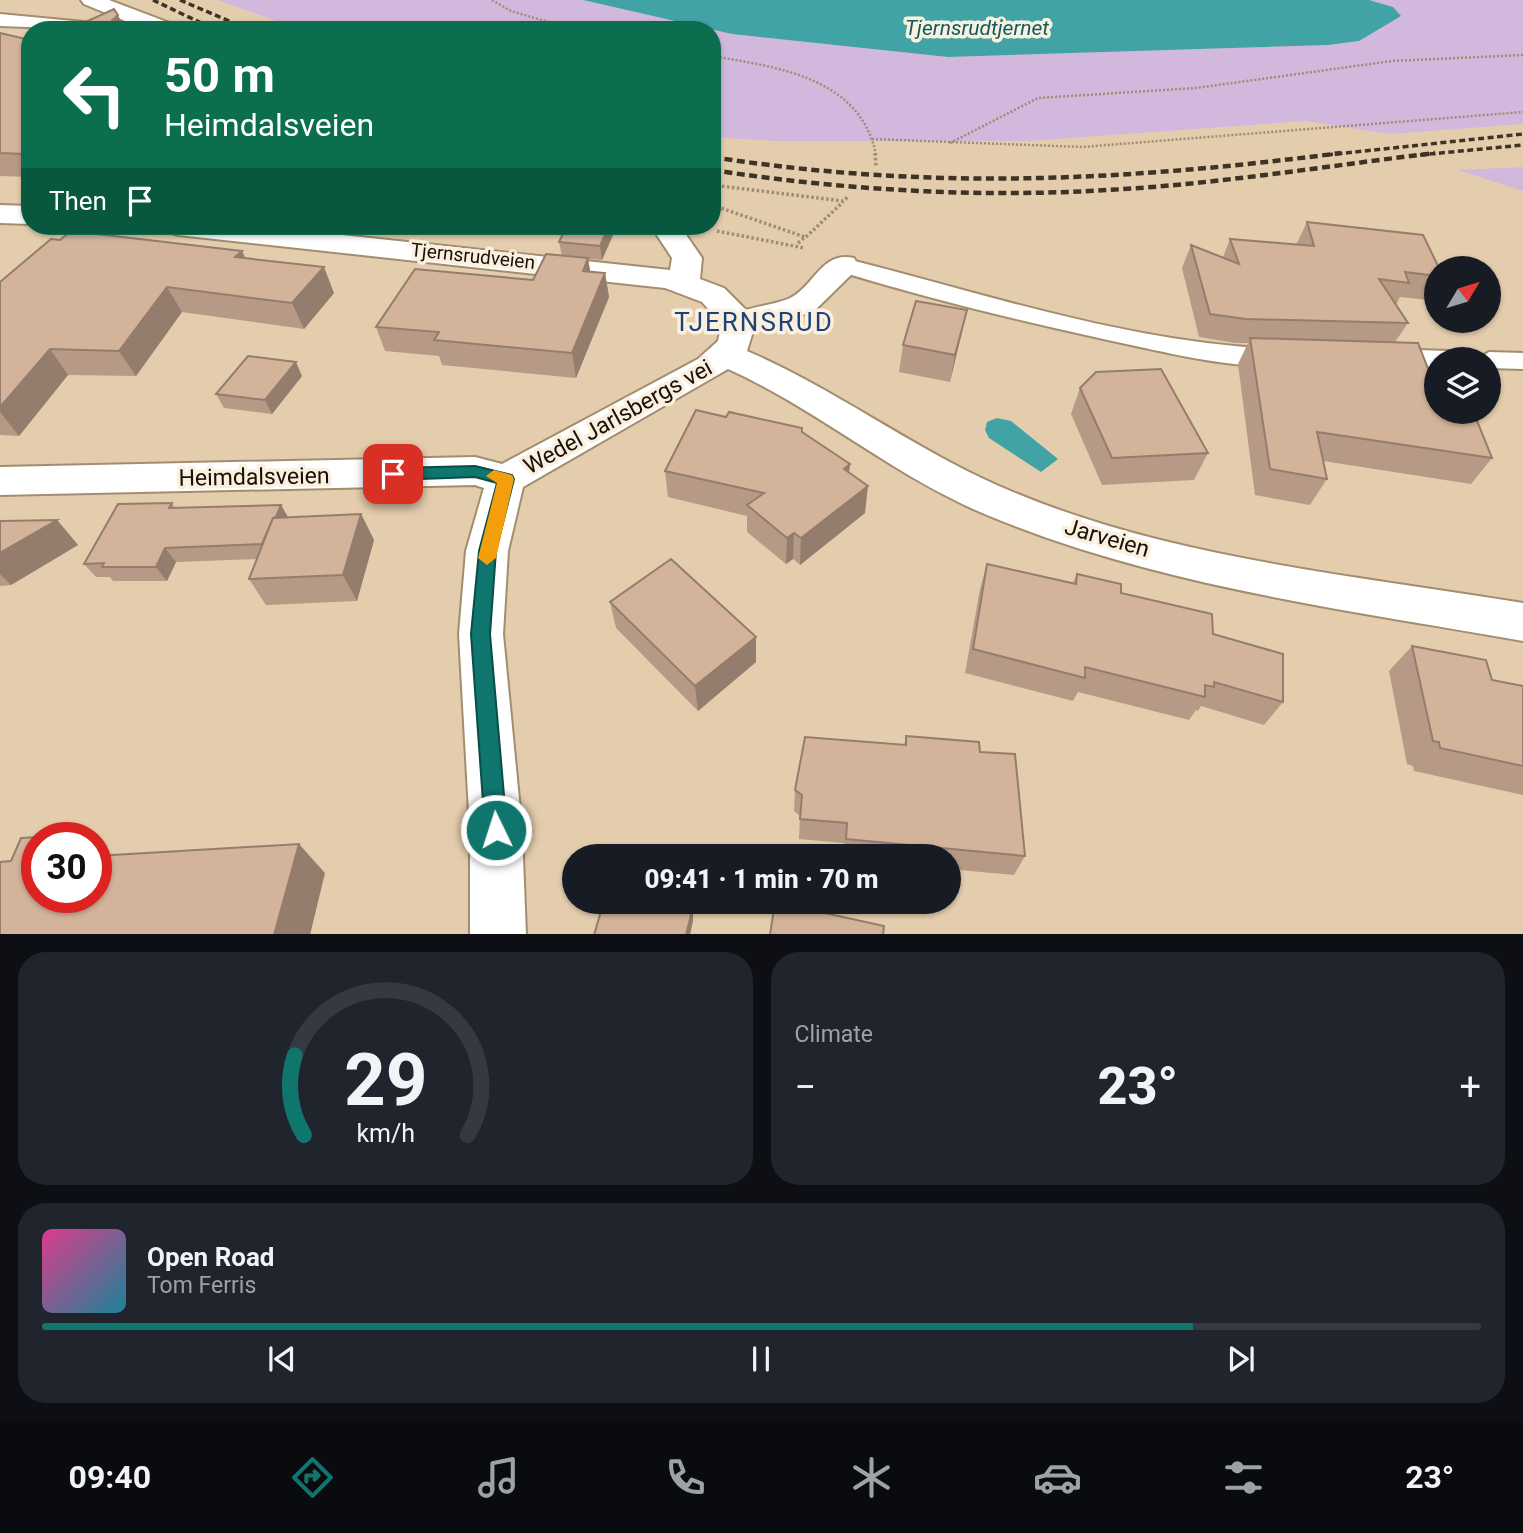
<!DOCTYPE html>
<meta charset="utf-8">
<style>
body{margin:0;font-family:Roboto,sans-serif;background:#20242c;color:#f1f3f6;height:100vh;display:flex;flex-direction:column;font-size:26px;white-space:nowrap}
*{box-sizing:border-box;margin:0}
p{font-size:23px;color:#9ea1a6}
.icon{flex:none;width:38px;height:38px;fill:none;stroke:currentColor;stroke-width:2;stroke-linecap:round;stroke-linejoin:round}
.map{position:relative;height:934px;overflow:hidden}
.drawer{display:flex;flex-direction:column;gap:18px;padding:18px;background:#0d0f14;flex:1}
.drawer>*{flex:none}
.guide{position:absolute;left:21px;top:21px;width:700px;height:214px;border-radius:28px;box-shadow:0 2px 5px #0004;background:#0b6e4f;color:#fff;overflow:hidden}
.needle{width:46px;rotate:52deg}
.buttons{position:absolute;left:1424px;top:256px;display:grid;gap:14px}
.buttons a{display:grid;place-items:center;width:77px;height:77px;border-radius:50%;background:#171b24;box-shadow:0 2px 5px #0004;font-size:35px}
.speed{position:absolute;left:21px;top:822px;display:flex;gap:14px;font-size:35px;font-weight:700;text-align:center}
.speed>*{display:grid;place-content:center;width:91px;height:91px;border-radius:50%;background:#171b24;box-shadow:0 2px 5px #0004;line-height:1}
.speed .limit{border:10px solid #d22;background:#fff;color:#111}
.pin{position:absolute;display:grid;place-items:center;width:60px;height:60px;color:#fff;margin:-30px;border-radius:14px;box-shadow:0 4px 10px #0006}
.me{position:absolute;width:77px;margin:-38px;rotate:356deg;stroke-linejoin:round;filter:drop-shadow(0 0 5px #0008)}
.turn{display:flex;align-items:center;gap:24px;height:147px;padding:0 28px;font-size:32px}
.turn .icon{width:91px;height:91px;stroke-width:2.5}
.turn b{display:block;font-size:49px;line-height:60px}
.then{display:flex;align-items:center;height:66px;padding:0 28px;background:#0003;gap:14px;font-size:26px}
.big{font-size:52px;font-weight:800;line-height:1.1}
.drawer .card{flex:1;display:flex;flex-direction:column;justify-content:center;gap:10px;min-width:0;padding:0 24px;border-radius:28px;background:#20242c}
.drawer .dial{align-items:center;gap:0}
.dial svg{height:182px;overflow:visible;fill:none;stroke:#363941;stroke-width:7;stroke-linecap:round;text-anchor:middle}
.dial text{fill:#f1f3f6;stroke:none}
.song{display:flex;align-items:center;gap:21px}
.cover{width:84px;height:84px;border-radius:10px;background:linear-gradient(135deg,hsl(330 70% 55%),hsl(190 70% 35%))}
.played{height:7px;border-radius:4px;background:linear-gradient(90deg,#0f766e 80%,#363941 80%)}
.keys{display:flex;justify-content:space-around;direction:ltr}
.heat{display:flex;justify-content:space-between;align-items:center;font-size:38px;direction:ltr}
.drawer .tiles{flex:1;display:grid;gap:18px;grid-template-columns:1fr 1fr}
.card:last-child{grid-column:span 2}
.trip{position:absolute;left:562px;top:844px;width:399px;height:70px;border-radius:35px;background:#171b24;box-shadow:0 2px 5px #0004;font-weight:800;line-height:70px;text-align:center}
.menu{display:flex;height:112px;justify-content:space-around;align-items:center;background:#090b0e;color:#9ea1a6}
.menu .icon{width:49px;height:49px}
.menu .selected{color:#0f766e}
.menu b{font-size:32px;color:#f1f3f6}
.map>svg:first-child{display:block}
</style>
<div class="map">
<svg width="1523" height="935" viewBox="0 0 1523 935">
<rect width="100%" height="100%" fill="#e4cdad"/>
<path fill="#d3b8dd" d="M218,0H583L732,34L948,57L1328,45L1359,41L1393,7L1369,0H1523V124L1390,134L1305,121L1029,141H774L712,137V30H301Z
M1523,167V191L1458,170Z"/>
<path fill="#41a3a5" d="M583,0H1369L1393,7L1401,16L1359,41L1328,45L948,57L732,34Z
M997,418L1011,421L1058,459L1041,472L989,438L985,430L987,422Z"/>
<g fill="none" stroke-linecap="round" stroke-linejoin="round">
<g stroke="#a38d6f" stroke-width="4">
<path id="service" d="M843,258C986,294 1129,343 1278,349L1287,351L1290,357L1287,363C1251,372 1177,355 1140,347C1037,325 935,301 835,270L832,265L835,260Z
M1385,349L1449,351L1458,353L1461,359H1437V367L1376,363L1373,357L1376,351Z
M1489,352L1523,353V369L1489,368V359H1477Z"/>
</g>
<g stroke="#a38d6f" stroke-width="4">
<path id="minor" d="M81,0H109L175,25L178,30H147L84,4Z
M0,14L95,23L106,30L0,26Z
M0,205L30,206V224L0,223Z
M164,226H258L670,270L672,258L651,226H680L702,258L700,279L724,288L746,310C759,306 775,304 788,299C814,288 821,250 854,258L858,265L854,272L813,312L754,328L747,351C840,391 920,454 1013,492C1173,559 1353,575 1523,603V641C1343,609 1157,586 987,515C895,477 819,410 728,369L523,487L508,551L503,634L522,830L526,935H470V830L459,634L466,551L484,488L475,485L0,495V467L475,457L502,464L698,359L718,341L722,324L702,302L665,288L178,235L168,232Z"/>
</g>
<path stroke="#9e8c73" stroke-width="2.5" stroke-dasharray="2 2" stroke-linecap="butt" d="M492,0L511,11L575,30
M712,56C776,67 861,77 876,155
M872,139L1082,147L1523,112
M950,143L1038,98L1196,88L1392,61L1523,55"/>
<path stroke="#9e8c73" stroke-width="3.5" stroke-dasharray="2.5 2.5" stroke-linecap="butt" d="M875,153L876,166
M712,185L843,201L849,196
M712,205L805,237L796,245
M717,231L804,248
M806,237L843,202"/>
<use href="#service" fill="#fff" fill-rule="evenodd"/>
<use href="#minor" fill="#fff" fill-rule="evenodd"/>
<path stroke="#3e3425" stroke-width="3.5" stroke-dasharray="6 3.5" stroke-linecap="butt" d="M153,0L216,30
M180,0L250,30
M1327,155L1523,134
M1420,155L1523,145"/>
<path stroke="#3e3425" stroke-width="4.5" stroke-dasharray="8 4.5" stroke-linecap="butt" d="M712,157C931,191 1122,181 1341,153
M712,170C844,190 975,198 1108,190C1218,184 1326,166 1435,153"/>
</g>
<path fill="#b69a85" d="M0,33L30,40V177L0,176Z
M1307,222L1437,268V287L1428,300L1400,297L1396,305L1408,323L1395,342L1437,411L1492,458L1471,484L1323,461L1327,479L1310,505L1255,495L1238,364L1248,343H1235L1199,337L1182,268L1191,245L1223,257L1230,239L1296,245Z
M617,226L602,260L588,259L590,271L605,273L609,297L576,378L442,365L439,356L385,351L376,327L533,280L562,256L559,242Z
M245,258L334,293L304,329L182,312L136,376L68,375L19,436L0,435V282Z
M967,310L950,382L899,372L903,345Z
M302,376L272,414L224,408L216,394Z
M1080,388L1208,453L1194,480L1102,485L1071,414Z
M726,417L802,432L850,464L849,472L865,513L800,565L793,559L786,564L747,532V516L668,497L665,471Z
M172,503L175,508L281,505L288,517L361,514L374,540L357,601L266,605L249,579L257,559L176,562L167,581H113L110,577H96L84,564Z
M57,520L78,545L11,585L0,586V521Z
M987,564L1073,583L1077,574L1213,634L1283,702L1264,725L1201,706L1198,711L1196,710L1189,720L1078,692L1073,701L965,673L980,589Z
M610,602L756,662L698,711L616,628Z
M1412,646L1492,680L1523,686V795L1414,771L1413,766L1407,764L1389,671Z
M906,736L980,752L1025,856L1014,875L948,869V856H843L844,843L799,839L800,816L794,811L795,790L904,745Z"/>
<path fill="#947d6c" d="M118,15L125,30H102Z
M30,150V163L24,154Z
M609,226H617L602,260L600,246Z
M242,251L254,276L235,257Z
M588,258L592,283L583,271Z
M324,267L334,293L304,329L292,303Z
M605,273L609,297L576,378L572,353Z
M167,287L182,312L136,376L119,351Z
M967,310L961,336L950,382L955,355Z
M50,349L68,375L19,436L0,412V407Z
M296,362L302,376L272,414L265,400Z
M850,464L847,491L844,469Z
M868,486L865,513L800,565L801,538Z
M281,505L289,519L266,544Z
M361,514L374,540L357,601L343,575Z
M57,520L78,545L11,585L0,574V553Z
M794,533L793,559L786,564L787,538Z
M165,548L176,562L167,581L156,567Z
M756,637V662L698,711L695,686Z
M299,844L325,873L310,935H274Z
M96,849L116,864L96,878Z
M692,901H693V921L690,935H686Z"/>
<path fill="#d4b39b" stroke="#947d6c" stroke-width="2" d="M114,9L118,15L102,30H68Z
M0,33L30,40V150L24,154L0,153Z
M1307,222L1423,235L1439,268H1437V276L1405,272L1409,283L1379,279L1408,323L1246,319L1210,314L1191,245L1239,264L1230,239L1314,246Z
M567,226H609L600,246L559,242Z
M71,231L242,251L235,257L324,267L292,303L167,287L119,351L50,349L0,407V282L51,239L60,240Z
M546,254L588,258L583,271L605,273L572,353L434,340L439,332L376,327L415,269L533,280Z
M916,301L967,310L955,355L903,345Z
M1250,338L1418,343L1437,392V411H1473L1492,458L1317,432L1327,479L1270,469Z
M248,356L296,362L265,400L216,394Z
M1161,369L1208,453L1112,458L1080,388L1096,372Z
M696,410L726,417L729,412L802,428V432L850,464L844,469L868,486L801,538L794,533L787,538L747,505L764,493L665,471Z
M172,503L169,508L281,505L276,517L273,518L262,544L165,548L156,567H102L104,563L84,564L118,504Z
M361,514L343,575L249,579L273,518Z
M57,520L0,553V521Z
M671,559L756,637L695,686L610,602Z
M987,564L1076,584L1077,574L1121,584V593L1212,614L1213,634L1283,654V702L1214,682V687L1205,685V697L1085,667V678L973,649Z
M1412,646L1486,660L1492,680L1523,686V766L1440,748L1439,742L1433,741Z
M906,736L979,742L980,752L1015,754L1025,856L846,839L847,823L800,819L802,795L795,790L805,737L906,745Z
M77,835L75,838H37V898H96V856L299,844L274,935H0V862L11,861L21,838Z
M604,901H692V911L686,935H594Z
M775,902L884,926L883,935H770Z"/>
<path fill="#0f766e" stroke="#0a4d48" stroke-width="2" d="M475,466L512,475L514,479L496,551L490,634L507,830L504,837L496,841L488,837L485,830L471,634L479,551L497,483L475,477L393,480L385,474L393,468Z"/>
<path fill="#f59e0b" d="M494,470L512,475L514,479L496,558L487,565L478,558L497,483L486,476Z"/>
<g text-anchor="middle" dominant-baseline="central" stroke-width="7" stroke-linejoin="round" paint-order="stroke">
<g font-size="19" fill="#191106" stroke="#fbf0df">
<text transform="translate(473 256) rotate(6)">Tjernsrudveien</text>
</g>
<g font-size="21" font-style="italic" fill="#095e60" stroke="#fbf0df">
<text x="977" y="28">Tjernsrudtjernet</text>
</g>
<g font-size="23" fill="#191106" stroke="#fbf0df">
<text transform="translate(618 417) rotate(-29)">Wedel Jarlsbergs vei</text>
<text transform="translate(254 477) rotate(-1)">Heimdalsveien</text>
<text transform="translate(1107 538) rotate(16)">Jarveien</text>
</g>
<g font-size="26" letter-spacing="2" fill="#1c4277" stroke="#fbf0df">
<text x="754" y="322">TJERNSRUD</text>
</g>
</g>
</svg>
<div class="buttons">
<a><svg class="needle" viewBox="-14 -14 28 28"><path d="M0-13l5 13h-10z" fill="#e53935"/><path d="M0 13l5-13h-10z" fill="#9ea1a6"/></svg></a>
<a><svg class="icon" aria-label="layers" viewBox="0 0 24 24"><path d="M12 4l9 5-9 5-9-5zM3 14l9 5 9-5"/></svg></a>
</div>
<div class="speed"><div class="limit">30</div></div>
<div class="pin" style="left:393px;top:474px;background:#d93025"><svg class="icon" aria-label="arrive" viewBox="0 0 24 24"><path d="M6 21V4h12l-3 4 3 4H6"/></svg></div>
<svg class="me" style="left:496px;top:830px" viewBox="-20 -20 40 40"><circle r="17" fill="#0f766e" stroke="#fff" stroke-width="3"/><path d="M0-11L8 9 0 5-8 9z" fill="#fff"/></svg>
<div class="trip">09:41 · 1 min · 70 m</div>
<div class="guide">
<div class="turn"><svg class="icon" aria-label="left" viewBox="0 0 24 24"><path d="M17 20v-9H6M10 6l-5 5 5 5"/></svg><div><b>50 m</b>Heimdalsveien</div></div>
<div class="then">Then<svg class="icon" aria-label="arrive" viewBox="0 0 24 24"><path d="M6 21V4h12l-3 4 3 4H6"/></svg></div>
</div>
</div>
<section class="drawer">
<div class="tiles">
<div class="card dial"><svg viewBox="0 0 100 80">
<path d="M14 69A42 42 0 1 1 86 69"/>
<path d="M14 69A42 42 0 0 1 10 34" stroke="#0f766e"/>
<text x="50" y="56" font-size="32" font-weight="700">29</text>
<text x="50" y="72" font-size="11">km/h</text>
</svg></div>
<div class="card"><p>Climate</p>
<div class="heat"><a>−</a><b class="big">23°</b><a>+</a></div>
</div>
<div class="card">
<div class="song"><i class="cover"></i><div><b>Open Road</b><p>Tom Ferris</p></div></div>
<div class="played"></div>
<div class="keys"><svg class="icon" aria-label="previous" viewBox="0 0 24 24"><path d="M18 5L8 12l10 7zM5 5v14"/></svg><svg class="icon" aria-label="pause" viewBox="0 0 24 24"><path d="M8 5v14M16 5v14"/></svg><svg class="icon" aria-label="next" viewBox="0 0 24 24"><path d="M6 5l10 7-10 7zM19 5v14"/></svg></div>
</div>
</div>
</section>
<nav class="menu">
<b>09:40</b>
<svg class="icon selected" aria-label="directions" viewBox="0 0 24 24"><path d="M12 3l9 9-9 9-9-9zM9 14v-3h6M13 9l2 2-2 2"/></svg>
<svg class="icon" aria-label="music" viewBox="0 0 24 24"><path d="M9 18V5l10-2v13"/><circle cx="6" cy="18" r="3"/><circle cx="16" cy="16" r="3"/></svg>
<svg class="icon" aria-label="phone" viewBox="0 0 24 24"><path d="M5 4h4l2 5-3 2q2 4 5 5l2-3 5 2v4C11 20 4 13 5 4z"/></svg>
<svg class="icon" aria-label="climate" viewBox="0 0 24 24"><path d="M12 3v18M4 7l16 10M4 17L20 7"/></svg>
<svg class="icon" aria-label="car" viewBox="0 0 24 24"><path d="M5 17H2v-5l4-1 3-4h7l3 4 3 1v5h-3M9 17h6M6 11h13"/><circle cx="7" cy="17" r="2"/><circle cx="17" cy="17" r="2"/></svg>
<svg class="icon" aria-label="filters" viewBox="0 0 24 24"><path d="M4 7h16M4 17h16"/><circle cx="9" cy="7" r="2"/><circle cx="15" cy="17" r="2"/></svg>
<b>23°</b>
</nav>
